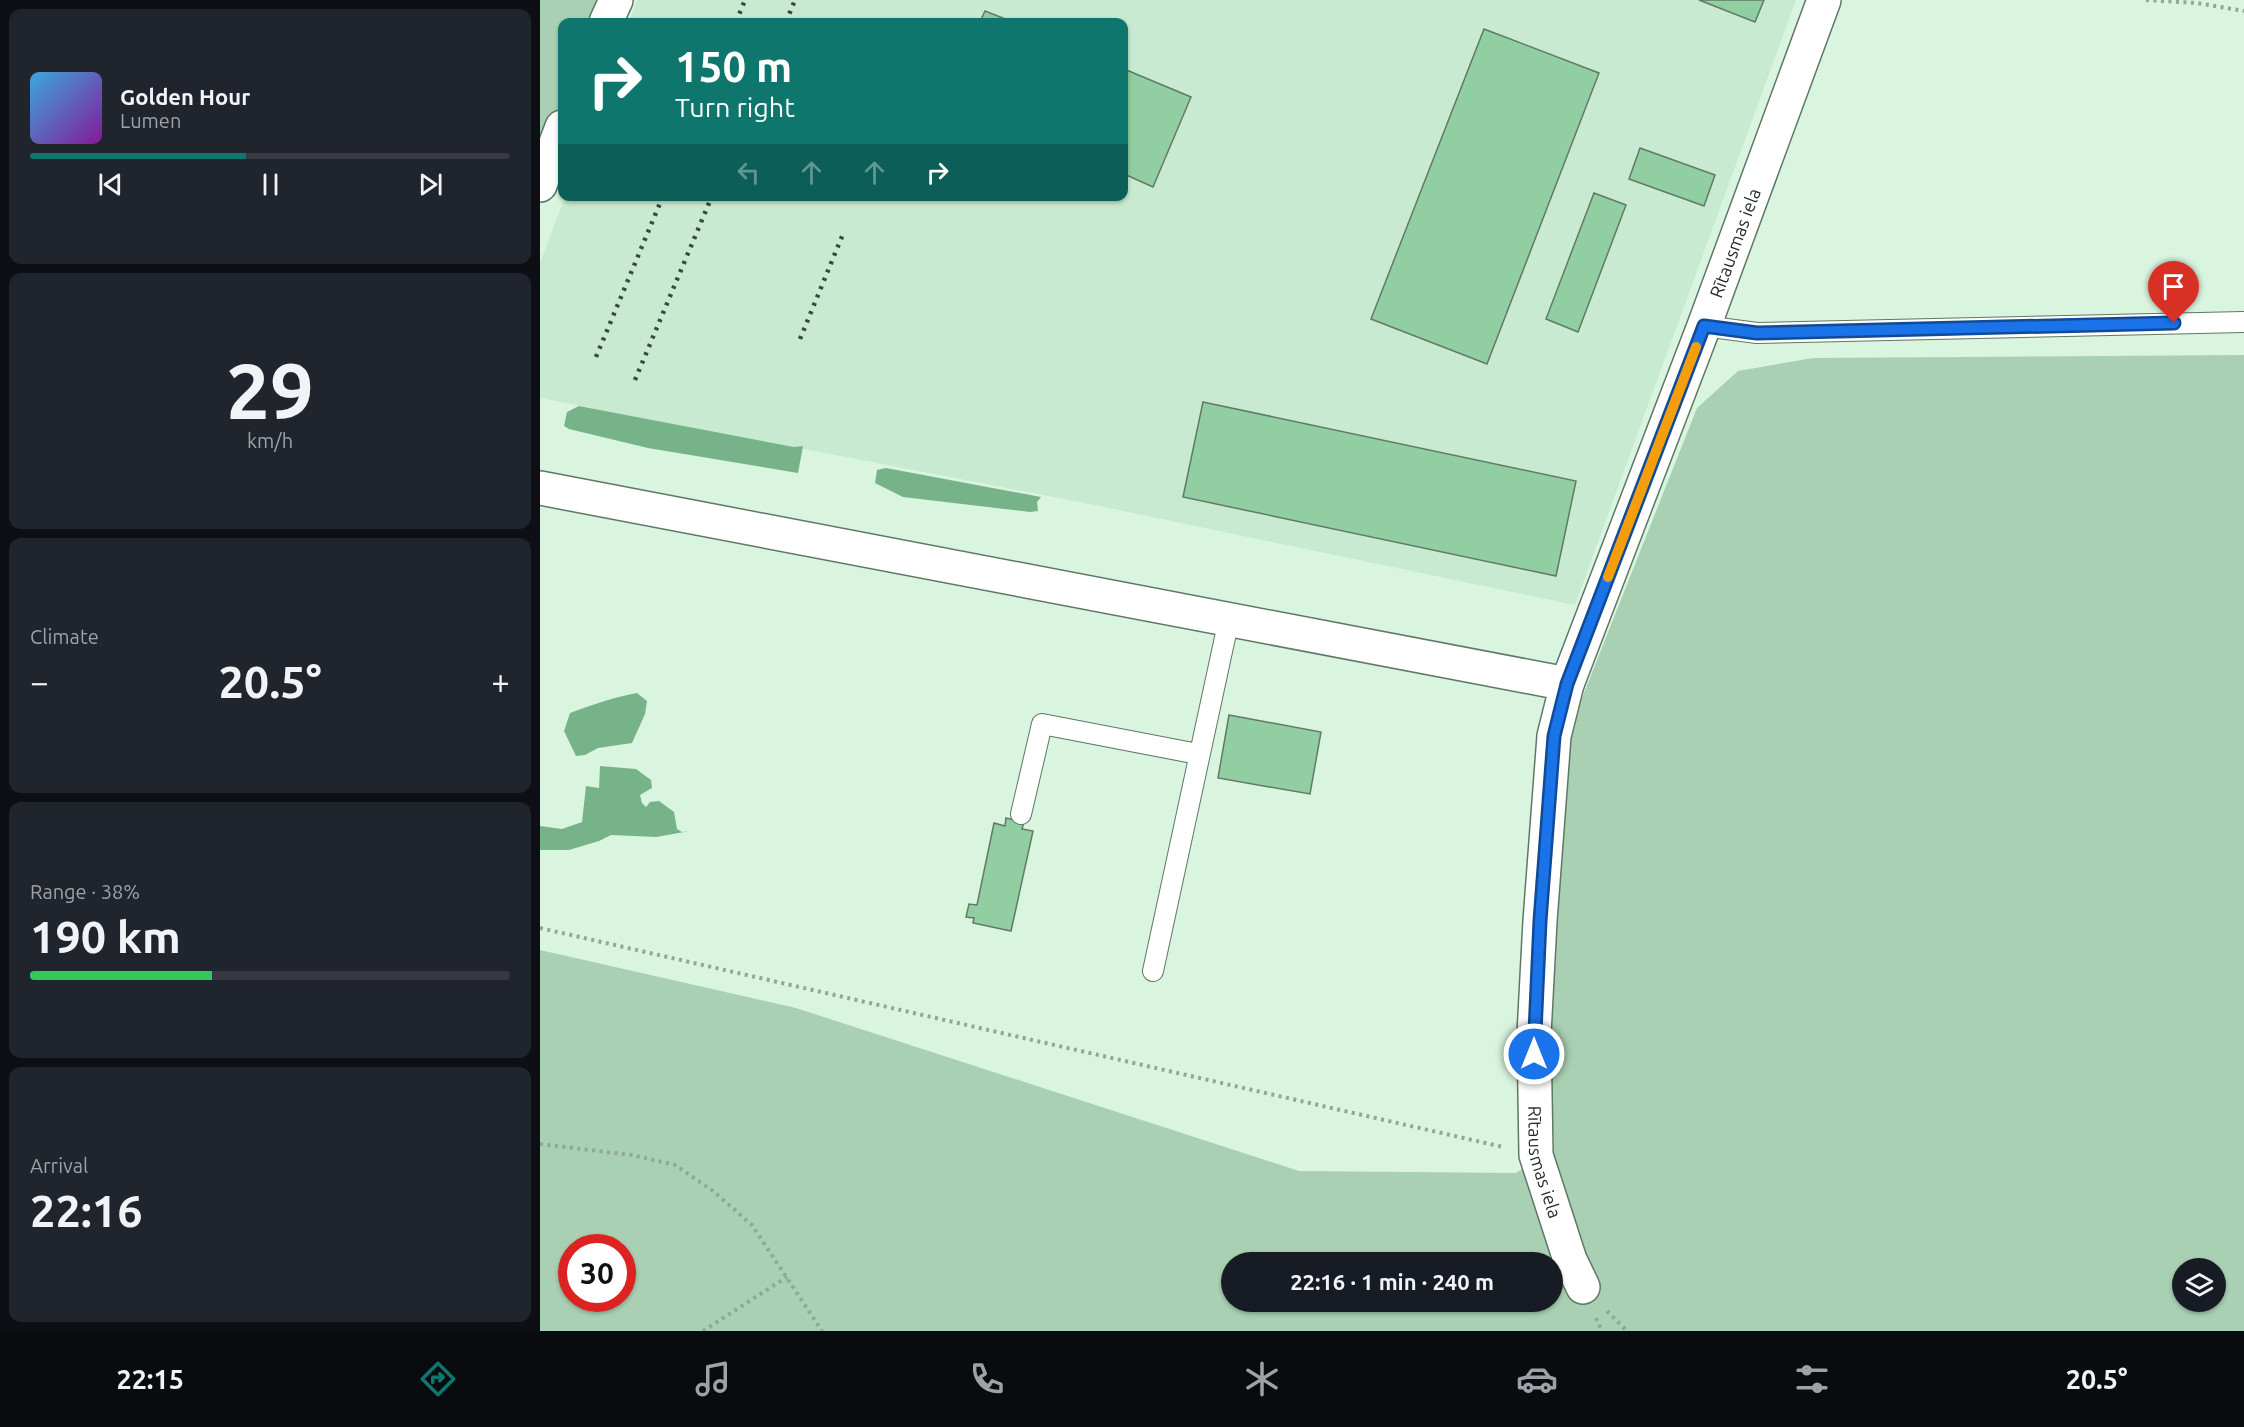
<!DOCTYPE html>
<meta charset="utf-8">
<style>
body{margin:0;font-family:Ubuntu,sans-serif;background:#20242c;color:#f1f3f6;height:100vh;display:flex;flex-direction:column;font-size:22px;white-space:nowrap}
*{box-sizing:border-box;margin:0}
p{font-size:20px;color:#9ea1a6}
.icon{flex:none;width:33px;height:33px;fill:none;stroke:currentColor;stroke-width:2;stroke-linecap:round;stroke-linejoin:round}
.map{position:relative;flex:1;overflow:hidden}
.side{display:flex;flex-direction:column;gap:9px;padding:9px;background:#0d0f14;width:540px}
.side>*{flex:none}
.guide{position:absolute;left:18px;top:18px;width:570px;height:183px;border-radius:12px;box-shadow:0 2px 4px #0004;background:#0f766e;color:#fff;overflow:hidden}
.buttons{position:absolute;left:1632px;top:1258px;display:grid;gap:12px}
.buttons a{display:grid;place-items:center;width:54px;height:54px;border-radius:50%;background:#171b24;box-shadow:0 2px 4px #0004;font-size:30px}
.speed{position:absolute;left:18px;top:1234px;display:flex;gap:12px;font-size:30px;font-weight:700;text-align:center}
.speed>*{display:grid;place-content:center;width:78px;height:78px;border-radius:50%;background:#171b24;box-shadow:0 2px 4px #0004;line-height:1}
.speed .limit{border:9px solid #d22;background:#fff;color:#111}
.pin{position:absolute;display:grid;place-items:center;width:51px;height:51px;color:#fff;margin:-62px -26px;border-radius:50% 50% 50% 0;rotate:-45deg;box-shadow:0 0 6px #0007}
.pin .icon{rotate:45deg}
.me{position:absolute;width:66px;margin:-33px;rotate:0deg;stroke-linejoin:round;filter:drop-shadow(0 0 4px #0008)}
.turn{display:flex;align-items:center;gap:21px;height:126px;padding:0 18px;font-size:27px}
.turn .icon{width:78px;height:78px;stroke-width:2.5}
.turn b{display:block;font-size:42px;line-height:51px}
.lanes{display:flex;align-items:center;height:57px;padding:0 18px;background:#0003;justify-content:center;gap:30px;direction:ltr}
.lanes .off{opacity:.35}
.big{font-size:45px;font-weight:700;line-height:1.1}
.side .tile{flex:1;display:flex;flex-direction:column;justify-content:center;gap:9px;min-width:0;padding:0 21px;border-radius:12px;background:#20242c}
.side .dial{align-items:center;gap:0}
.dial b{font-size:78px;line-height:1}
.song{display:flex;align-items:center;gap:18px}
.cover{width:72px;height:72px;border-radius:9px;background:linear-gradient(135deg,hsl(200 70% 55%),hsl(290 70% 35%))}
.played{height:6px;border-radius:3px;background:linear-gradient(90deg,#0f766e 45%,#363941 45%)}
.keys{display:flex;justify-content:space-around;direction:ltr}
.heat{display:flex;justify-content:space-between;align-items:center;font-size:33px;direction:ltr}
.charge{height:9px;border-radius:4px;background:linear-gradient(90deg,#34c759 38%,#363941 0)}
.trip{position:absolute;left:681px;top:1252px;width:342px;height:60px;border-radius:30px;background:#171b24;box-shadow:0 2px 4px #0004;font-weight:700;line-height:60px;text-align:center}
.menu{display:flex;height:96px;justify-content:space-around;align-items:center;background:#090b0e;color:#9ea1a6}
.menu .icon{width:42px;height:42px}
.menu .active{color:#0f766e}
.menu b{font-size:27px;color:#f1f3f6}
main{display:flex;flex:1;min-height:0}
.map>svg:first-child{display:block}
</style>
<main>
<section class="side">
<div class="tile">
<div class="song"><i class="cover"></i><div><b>Golden Hour</b><p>Lumen</p></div></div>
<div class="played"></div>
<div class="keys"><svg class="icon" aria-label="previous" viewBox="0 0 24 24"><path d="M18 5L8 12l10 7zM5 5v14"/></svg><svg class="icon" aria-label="pause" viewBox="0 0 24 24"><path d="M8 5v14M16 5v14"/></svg><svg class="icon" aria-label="next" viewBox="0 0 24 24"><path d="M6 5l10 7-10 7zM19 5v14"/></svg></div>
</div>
<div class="tile dial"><b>29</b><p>km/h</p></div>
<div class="tile"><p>Climate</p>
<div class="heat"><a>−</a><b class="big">20.5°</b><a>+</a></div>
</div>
<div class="tile"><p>Range · 38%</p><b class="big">190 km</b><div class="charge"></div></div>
<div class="tile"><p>Arrival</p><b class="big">22:16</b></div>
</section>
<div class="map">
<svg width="1704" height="1331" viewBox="0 0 1704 1331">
<rect width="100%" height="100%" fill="#d9f4df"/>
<path fill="#c7ead0" d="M97,0H1256L1035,605L555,505L0,398V263L25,197L584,196V22H89Z"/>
<path fill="#a9d0b3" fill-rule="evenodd" d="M0,0H58L50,22H22V100L0,163Z
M1704,355V1331H0V950L256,1008L759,1171L976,1173L1014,1148L1010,1085L1013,940L1025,748L1038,708L1157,408L1198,371L1273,358ZM32,1248H82V1299H32ZM692,1263H1012V1302H692ZM1642,1269H1676V1302H1642Z"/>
<path fill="#77b389" d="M39,406L254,447L263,446L258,473L108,448L29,429L24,426L27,412Z
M346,468L501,497L497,502L498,511L490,512L363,497L335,483L337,470Z
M97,693L107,701L105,714L92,743L58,748L45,755L36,756L24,731L30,713C52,705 74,697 97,693Z
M60,766L96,769L111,780L112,788L100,795L102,803L106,807L110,802L119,801L134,812L137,829L142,832L150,831L116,837L71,835L59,841L29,850H0V826L22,829L42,822L46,786L59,788Z"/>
<path fill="#91cea2" stroke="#617a68" stroke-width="1.5" d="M1159,0H1224L1215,22Z
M445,11L473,22H440Z
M944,29L1059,73L947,364L831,319Z
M584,69L651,97L613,187L584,174Z
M1100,148L1175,175L1164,206L1089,179Z
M1054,193L1086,205L1038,332L1006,319Z
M663,402L1036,481L1016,576L643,497Z
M689,715L781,732L770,794L678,778Z
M466,818L484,822L482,829L493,831L471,931L433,923L434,918L426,917L429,904L437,905L454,823L465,826Z"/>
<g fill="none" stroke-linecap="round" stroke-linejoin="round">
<g stroke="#5f7765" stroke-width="22">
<path id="service" d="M1164,326L1217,333L1704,322
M481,814L502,724L658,754
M613,971L689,619"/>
</g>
<g stroke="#5f7765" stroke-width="36">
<g id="minor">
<path d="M66,22L76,0"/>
<path d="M0,185L22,127"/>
<path id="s1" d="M0,488L1027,684L1014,736L1000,921L994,1034L996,1155L1030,1260L1043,1287"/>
</g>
</g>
<g stroke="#5f7765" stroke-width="36">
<g id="tertiary">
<path id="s2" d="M1027,684L1164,326L1284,0"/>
</g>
</g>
<path stroke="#91a696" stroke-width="4" stroke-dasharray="3 4.5" stroke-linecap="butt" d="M1606,0L1657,3L1704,11
M0,928L963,1147
M0,1144L92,1155L135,1165L173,1191L212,1225L282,1331
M1067,1311L1087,1331
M1056,1318L1062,1331
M163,1331L247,1277"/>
<use href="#service" stroke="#fff" stroke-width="20"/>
<use href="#minor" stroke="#fff" stroke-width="33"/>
<use href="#tertiary" stroke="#fff" stroke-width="33"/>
<path stroke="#3c483f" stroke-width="4.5" stroke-dasharray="3 6" stroke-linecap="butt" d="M196,22L205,0
M246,22L255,0
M260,339L303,234
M56,357L123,196
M95,380L172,196"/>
</g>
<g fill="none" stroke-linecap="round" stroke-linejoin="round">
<g stroke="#114b97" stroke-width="15">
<path id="route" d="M994,1054L1000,921L1014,736L1027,684L1164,326L1217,333L1634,323"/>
</g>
<use href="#route" stroke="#1a73e8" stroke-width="10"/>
<path stroke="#f59e0b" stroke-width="10" d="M1068,577L1156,347"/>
</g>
<g text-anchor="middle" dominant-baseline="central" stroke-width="5" stroke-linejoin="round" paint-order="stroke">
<g font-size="18" fill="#252f27" stroke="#d9f4df">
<text stroke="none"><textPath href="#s2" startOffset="472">Rītausmas iela</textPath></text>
<text stroke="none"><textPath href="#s1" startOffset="1527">Rītausmas iela</textPath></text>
</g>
</g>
</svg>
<div class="buttons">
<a><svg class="icon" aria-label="layers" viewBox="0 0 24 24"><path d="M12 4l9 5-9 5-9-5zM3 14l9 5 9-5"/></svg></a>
</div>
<div class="speed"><div class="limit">30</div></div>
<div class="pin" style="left:1634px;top:323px;background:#d93025"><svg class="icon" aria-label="arrive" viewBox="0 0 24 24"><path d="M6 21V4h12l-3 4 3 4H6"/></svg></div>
<svg class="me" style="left:994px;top:1054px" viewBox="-20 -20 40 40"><circle r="17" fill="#1a73e8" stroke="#fff" stroke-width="3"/><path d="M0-11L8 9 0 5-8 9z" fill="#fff"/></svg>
<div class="trip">22:16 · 1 min · 240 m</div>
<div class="guide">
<div class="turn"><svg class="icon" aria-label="right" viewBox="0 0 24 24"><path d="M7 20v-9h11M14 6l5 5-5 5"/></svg><div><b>150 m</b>Turn right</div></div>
<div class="lanes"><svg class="icon off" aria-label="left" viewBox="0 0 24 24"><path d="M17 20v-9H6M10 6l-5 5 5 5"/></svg><svg class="icon off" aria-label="ahead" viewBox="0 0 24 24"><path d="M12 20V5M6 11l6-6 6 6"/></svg><svg class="icon off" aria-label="ahead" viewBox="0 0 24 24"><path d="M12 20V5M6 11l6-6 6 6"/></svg><svg class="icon" aria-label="right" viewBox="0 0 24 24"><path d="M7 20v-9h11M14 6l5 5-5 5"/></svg></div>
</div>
</div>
</main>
<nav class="menu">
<b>22:15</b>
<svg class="icon active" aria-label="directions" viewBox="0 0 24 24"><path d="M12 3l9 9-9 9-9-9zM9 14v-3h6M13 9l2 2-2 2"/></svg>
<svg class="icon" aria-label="music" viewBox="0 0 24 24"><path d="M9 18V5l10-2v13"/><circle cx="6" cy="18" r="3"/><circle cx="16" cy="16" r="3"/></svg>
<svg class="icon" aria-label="phone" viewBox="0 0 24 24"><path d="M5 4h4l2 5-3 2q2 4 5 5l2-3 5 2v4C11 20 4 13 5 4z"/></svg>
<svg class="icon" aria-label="climate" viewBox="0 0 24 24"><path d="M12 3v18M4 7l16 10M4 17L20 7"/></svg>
<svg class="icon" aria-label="car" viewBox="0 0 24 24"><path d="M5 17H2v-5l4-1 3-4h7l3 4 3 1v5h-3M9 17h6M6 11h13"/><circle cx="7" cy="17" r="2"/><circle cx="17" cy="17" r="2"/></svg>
<svg class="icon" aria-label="filters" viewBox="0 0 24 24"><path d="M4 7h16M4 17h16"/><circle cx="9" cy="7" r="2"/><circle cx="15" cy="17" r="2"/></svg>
<b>20.5°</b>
</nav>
